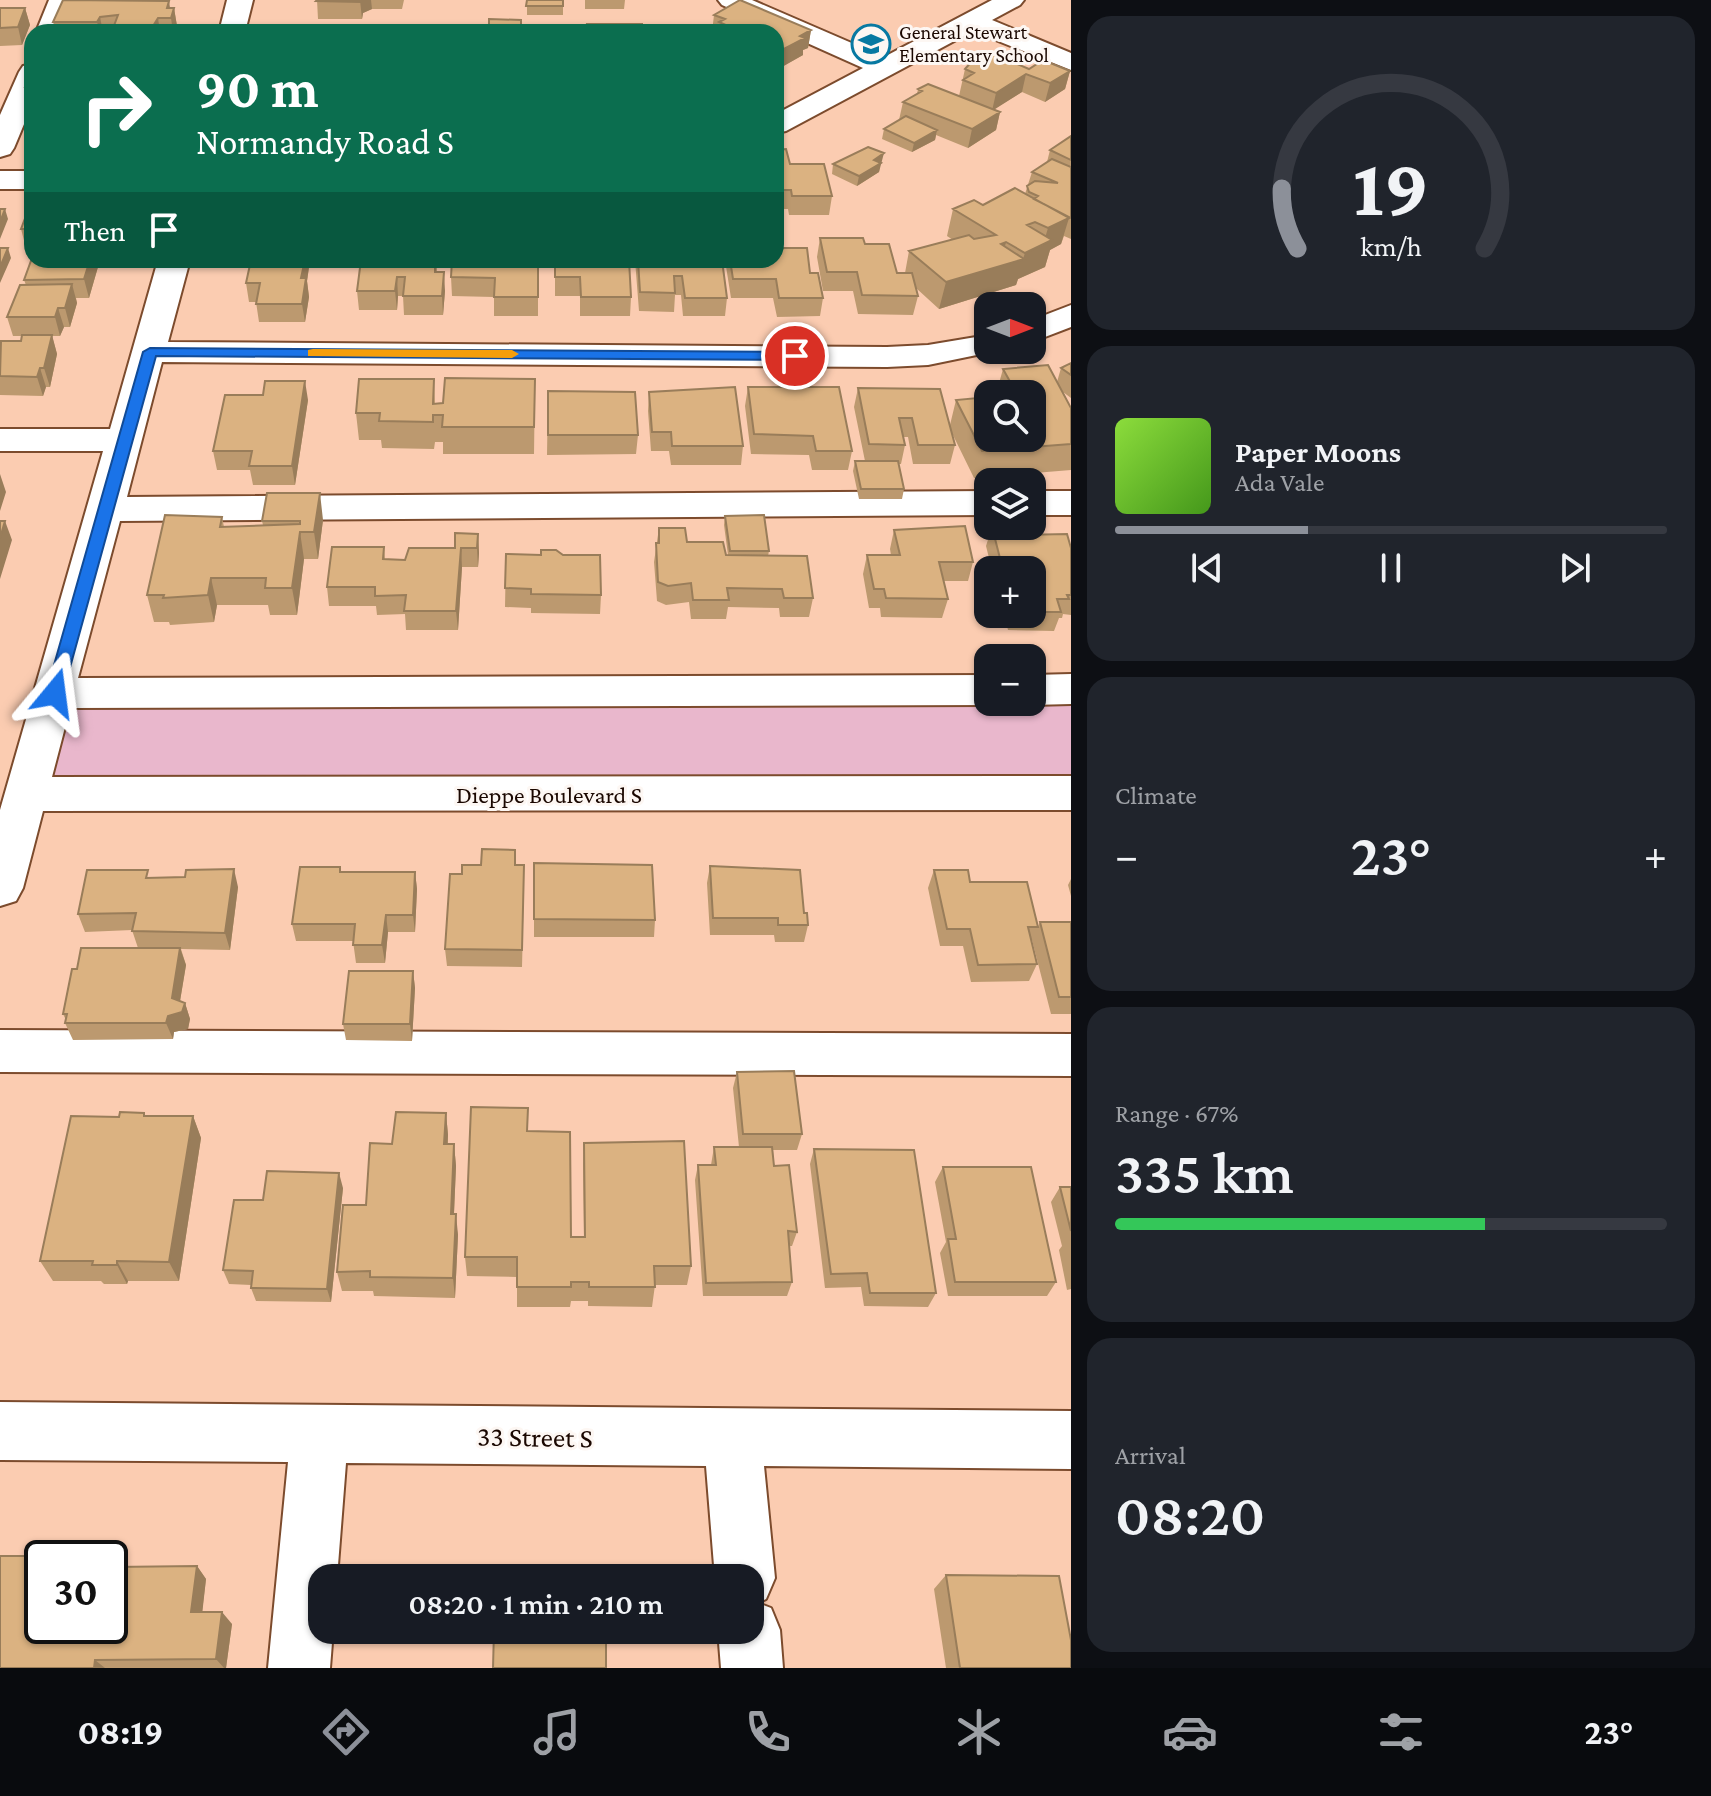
<!DOCTYPE html>
<meta charset="utf-8">
<style>
body{margin:0;font-family:"Crimson Pro",serif;background:#20242c;color:#f1f3f6;height:100vh;display:flex;flex-direction:column;font-size:30px;white-space:nowrap}
*{box-sizing:border-box;margin:0}
p{font-size:26px;color:#9ea1a6}
.icon{flex:none;width:44px;height:44px;fill:none;stroke:currentColor;stroke-width:2;stroke-linecap:round;stroke-linejoin:round}
.map{position:relative;flex:1;overflow:hidden}
.details{display:flex;flex-direction:column;gap:16px;padding:16px;background:#0d0f14;width:640px}
.details>*{flex:none}
.banner{position:absolute;left:24px;top:24px;width:760px;height:244px;border-radius:24px;box-shadow:0 2px 6px #0004;background:#0b6e4f;color:#fff;overflow:hidden}
.needle{width:52px;rotate:90deg}
.buttons{position:absolute;left:974px;top:292px;display:grid;gap:16px}
.buttons a{display:grid;place-items:center;width:72px;height:72px;border-radius:16px;background:#171b24;box-shadow:0 2px 6px #0004;font-size:40px}
.speed{position:absolute;left:24px;top:1540px;display:flex;gap:16px;font-size:40px;font-weight:700;text-align:center}
.speed>*{display:grid;place-content:center;width:104px;height:104px;border-radius:50%;background:#171b24;box-shadow:0 2px 6px #0004;line-height:1}
.speed .limit{border:4px solid #111;border-radius:12px;background:#fff;color:#111}
.pin{position:absolute;display:grid;place-items:center;width:68px;height:68px;color:#fff;margin:-34px;border:4px solid #fff;border-radius:50%;box-shadow:0 2px 8px #0007}
.me{position:absolute;width:88px;margin:-44px;rotate:16deg;stroke-linejoin:round;filter:drop-shadow(0 0 6px #0008)}
.turn{display:flex;align-items:center;gap:28px;height:168px;padding:0 40px;font-size:36px}
.turn .icon{width:104px;height:104px;stroke-width:2.5}
.turn b{display:block;font-size:56px;line-height:68px}
.then{display:flex;align-items:center;height:76px;padding:0 40px;background:#0003;gap:16px;font-size:30px}
.big{font-size:60px;font-weight:600;line-height:1.1}
.details .widget{flex:1;display:flex;flex-direction:column;justify-content:center;gap:12px;min-width:0;padding:0 28px;border-radius:24px;background:#20242c}
.details .dial{align-items:center;gap:0}
.dial svg{height:208px;overflow:visible;fill:none;stroke:#363941;stroke-width:7;stroke-linecap:round;text-anchor:middle}
.dial text{fill:#f1f3f6;stroke:none}
.song{display:flex;align-items:center;gap:24px}
.cover{width:96px;height:96px;border-radius:12px;background:linear-gradient(135deg,hsl(90 70% 55%),hsl(100 70% 35%))}
.played{height:8px;border-radius:4px;background:linear-gradient(90deg,#8c9099 35%,#363941 35%)}
.keys{display:flex;justify-content:space-around;direction:ltr}
.heat{display:flex;justify-content:space-between;align-items:center;font-size:44px;direction:ltr}
.charge{height:12px;border-radius:6px;background:linear-gradient(90deg,#34c759 67%,#363941 0)}
.trip{position:absolute;left:308px;top:1564px;width:456px;height:80px;border-radius:24px;background:#171b24;box-shadow:0 2px 6px #0004;font-weight:600;line-height:80px;text-align:center}
.tab-bar{display:flex;height:128px;justify-content:space-around;align-items:center;background:#090b0e;color:#9ea1a6}
.tab-bar .icon{width:56px;height:56px}
.tab-bar .selected{color:#8c9099}
.tab-bar b{font-size:36px;color:#f1f3f6}
main{display:flex;flex:1;min-height:0}
.map>svg:first-child{display:block}
</style>
<main>
<div class="map">
<svg width="1071" height="1668" viewBox="0 0 1071 1668">
<rect width="100%" height="100%" fill="#fbccb1"/>
<path fill="#e9b7cc" d="M1071,689V793L26,794L55,693L1032,702Z"/>
<g fill="none" stroke-linecap="round" stroke-linejoin="round">
<g stroke="#7c4b2d" stroke-width="4">
<path id="minor" d="M49,0H75L62,32H36Z
M227,0H253L245,32H219Z
M718,0H752L884,57L992,0H1024L1020,5L992,20L1071,53V70L973,31L786,131L776,133V114L863,68L722,5Z
M32,64V105L14,148L10,154L0,157V115L19,72L23,66Z
M0,171H32V189H0Z
M158,260H190L168,342L887,347L928,345L988,335V350H1001L928,365L887,367L162,362L127,497L988,491V515L120,521L78,678L988,675V702H997L988,705L70,708L52,777L1071,776V810L43,811L23,888L16,901L0,906V810L103,451H0V429H110Z
M1071,305V327L1032,342V320Z
M1032,491H1071V515H1032Z
M1071,674V704L1032,705L1023,702H1032V675Z
M0,1030L1071,1034V1076L0,1072Z
M0,1402L1071,1411V1469L764,1466L775,1578L766,1599L758,1603L771,1608L780,1630L783,1668H721L718,1630H750V1578H715L706,1466L346,1463L337,1578H322V1630H333L330,1668H268L288,1462L0,1460Z"/>
</g>
<use href="#minor" fill="#fff" fill-rule="evenodd"/>
</g>
<path fill="#bc996f" d="M317,0H404L402,9H372L363,13L362,19H318Z
M527,0H563V15H527Z
M585,0H625L624,9H585Z
M0,8H25L30,25L22,45L0,46Z
M174,8L177,26L175,32H56L53,22Z
M714,15L811,30L808,48L803,50V55L780,68L776,66V32H712Z
M32,67V105H30L25,87Z
M965,69H1029L1070,71L1065,89L1045,102L1022,92L994,109L1000,112L996,130L968,148L936,135L935,140L912,152L882,139L884,129L899,120L903,102L917,94L918,89L959,96Z
M1071,136V239L1064,236L1061,244L1050,250L1045,267L1018,279L1016,285L939,309L916,288L918,296L913,315L858,314L853,291H823L817,257L820,238L865,244L897,273H905L909,251L953,240L947,236L953,209L983,205L1025,194L1032,172L1047,162L1050,150Z
M776,150L790,164L832,196L829,215H789L788,209H776Z
M882,163L880,164L879,172L857,186L832,174L833,164Z
M32,208V248H26L21,229Z
M777,248L810,273L823,298L820,316L777,317L773,298H731L725,260H776Z
M100,260L89,298H76L77,303L70,327H64L60,336H52L57,354L50,387H46L43,396L0,395V343L21,341L22,336H13L7,317L26,285L24,280Z
M251,260H310L307,281L309,297L305,322H259L256,302H249L246,283Z
M361,260H437V272L445,291L443,315H404L403,296H398L397,310H359L357,291Z
M538,260V316H494V297L452,296L451,277Z
M555,260L631,297L630,316H580V296H555Z
M635,260H722L727,298L725,316H683L681,295H675L674,312L639,311Z
M1071,363V398L1063,392L1071,408V470L974,478L951,431L955,445L950,464H913L908,437H903L905,445L901,464H899L904,489L902,499H859L853,471L855,461H865L854,407L858,388L950,425L956,400L1032,438V394H996L1003,369L1057,382L1061,368Z
M434,379L435,404L443,403L535,379L534,454H443V442H435L434,449L382,448L381,440H359L356,413Z
M748,387L852,451L848,470H812L809,455L751,454L745,406Z
M548,391L638,435L636,454L547,455Z
M649,392L743,446L741,465H671L669,451H651L648,411Z
M308,400L295,485H253L250,470H217L213,451Z
M725,516L769,551L768,556L813,598L809,617H780L779,608L728,607L726,619H691L689,602L666,605L657,601L654,562L659,528L687,542L728,555L724,525Z
M222,517L224,527L263,525L262,521L323,520L318,559H304L297,615H270L268,605H217L214,622L170,625L169,622H154L147,595Z
M992,527L1071,548V615L1063,614L1062,618H1059L1054,631L1008,630L1004,614H1032V570H992L986,546Z
M894,530L973,562L968,581H944L948,599L942,618L881,617L880,608H869L863,574L867,555H891L890,549Z
M478,534L479,553L478,567H462L458,630H406L405,614L377,615L376,606H329L327,587L384,547L385,559L405,560L455,548Z
M506,554L601,595L600,614L531,613V608L505,607Z
M515,850L516,865L524,883L522,967L447,966L445,949L462,874Z
M534,863L655,920L654,937H534Z
M710,866L804,913L808,925L804,942H775L774,935H710L707,883Z
M340,867L341,872H415L417,889L415,932H388L385,963H356L353,941H296L292,924Z
M934,870L970,882L1038,927L1040,922H1071V1014H1051L1032,940L1031,942L1037,964L1029,981L971,982L963,946H940L928,888Z
M150,878L238,887L230,950L181,949L186,965L180,1001L185,1003L190,1019L188,1029L174,1032L173,1039L73,1040L65,1023L66,1020L63,1014L77,969L138,948L132,930L85,932L78,914Z
M1071,879V896L1068,885Z
M413,971L415,988L412,1041L346,1040L343,1024Z
M737,1072L802,1134L797,1150H773L774,1166L797,1232L792,1246H789L792,1282L787,1296H703L695,1180L698,1165H711L714,1147H739L733,1088Z
M446,1113L448,1135V1144H454L456,1166L454,1214L458,1235L455,1298L374,1296L373,1291H342L337,1272L392,1144Z
M146,1116H193L201,1138L179,1281H128L127,1284H104L101,1281H53L40,1261Z
M528,1131L571,1237H584L583,1164L584,1143L691,1266L687,1285H655L652,1307L588,1306V1301H571L570,1307H517V1277L467,1276L465,1257Z
M814,1149L936,1293L928,1307L864,1306L861,1287L825,1288L810,1164Z
M943,1167L1056,1282L1047,1296H948L940,1253L946,1242L935,1182Z
M1060,1187H1071V1289L1067,1290L1059,1250L1062,1246L1051,1202Z
M343,1188L331,1302L256,1301L251,1288V1285L229,1284L223,1270L263,1200Z
M197,1566L206,1579L202,1612L232,1624L226,1668H0L125,1567Z
M946,1575L1071,1668H946L934,1589Z"/>
<path fill="#997d5a" d="M360,0H371L372,9L363,13L362,19Z
M169,1L171,15L174,8L177,26L175,32H173L171,18L167,8Z
M25,8L30,25L22,45L18,27Z
M100,17L103,32H100L97,22Z
M158,18L160,32H150V31Z
M811,30L808,48L803,50V55L780,68L782,50L800,36Z
M1070,71L1065,89L1045,102L1050,83Z
M1026,74L1022,92L992,111L996,93Z
M1000,112L996,130L968,148L972,129Z
M937,130L935,140L912,152L914,143Z
M884,153L879,172L857,186L859,176L874,160Z
M5,209L8,219L0,239V222Z
M1069,218L1061,244L1050,250L1045,267L1018,279L1016,285L939,309L946,282L1001,244L1006,242L1000,266L1023,259L1025,253L1043,245L1048,228Z
M8,248L11,258L0,283V267Z
M90,260H100L89,298L84,279Z
M305,260H310L307,281L309,297L305,322L302,304L301,278Z
M444,272L445,291L443,315L442,296Z
M397,277L398,296L397,310L395,291Z
M72,284L77,303L70,327L65,308Z
M58,308L64,327L60,336L55,317Z
M52,335L57,354L50,387L44,368Z
M40,368L46,387L43,396L37,377Z
M305,381L308,400L295,485L292,466Z
M0,474L6,492L0,511Z
M320,493L323,520L318,559L314,532Z
M5,521L12,540L0,579V538Z
M300,532L304,559L297,615L292,588Z
M478,534L479,553L478,567L477,548Z
M461,548L462,567L458,630L456,611Z
M211,578L217,605L214,622L208,595Z
M234,869L238,887L230,950L225,933Z
M415,872L417,889L415,932L413,915Z
M386,915L388,932L385,963L382,945Z
M180,948L186,965L178,1013L185,1003L190,1019L188,1029L174,1032L173,1039L166,1023Z
M413,971L415,988L412,1041L410,1024Z
M446,1113L448,1135L446,1166L444,1144Z
M193,1116L201,1138L179,1281L169,1262Z
M454,1144L456,1166L453,1235L451,1214Z
M339,1173L343,1188L331,1302L327,1289Z
M456,1214L458,1235L455,1298L453,1278Z
M117,1261L128,1281L127,1284L117,1265Z
M115,1556L127,1570L113,1567Z
M197,1566L206,1579L201,1624L191,1612Z
M222,1612L232,1624L226,1668H224L216,1659Z
M95,1660L105,1668H94Z"/>
<path fill="#dbb281" stroke="#997d5a" stroke-width="2" fill-rule="evenodd" d="M63,0L169,1L167,8H174L171,18H158L150,31H112L118,15L100,17L97,22H53Z
M317,0H360V2L316,1Z
M527,0H563V6H526Z
M740,0L811,30L800,36L805,38L782,50L776,47V32H741L719,22L725,19L714,15Z
M0,8H25L18,27L0,28Z
M489,19L521,20V32H489Z
M587,24H642V32H588Z
M429,28H459L458,32H429Z
M338,30H366V32H337Z
M989,52L1029,69L1043,60L1070,71L1050,83L1026,74L996,93L963,80L974,73L965,69L973,60Z
M32,67V87H25Z
M928,84L1000,112L972,129L903,102L922,91L918,89Z
M906,116L937,130L914,143L884,129Z
M1071,136V160L1050,150Z
M868,147L884,153L874,160L881,163L859,176L833,164Z
M786,149L790,164H824L832,196H792L791,190H776V150Z
M1052,159L1071,167V218L1034,199L1038,196L1029,192L1027,186L1035,181L1058,183L1032,172Z
M1015,188L1069,218L1048,228L1035,222L1027,225L1052,240L1025,253L1006,242L1001,244L1024,259L946,282L909,251L969,235L974,239L996,235L953,209L974,200L983,205Z
M29,208H32V229H21Z
M0,209H5L0,222Z
M820,238H863L865,244H889L897,273H912L918,296L862,295L857,272H827Z
M776,243L777,248H807L810,273H818L823,298H779L776,279H733L730,260H776Z
M0,248H8L0,267Z
M32,258V260H90L84,279L24,280Z
M251,260H305L301,278H306L302,304H256L260,283H246Z
M361,260H435V272H444L442,296H403L405,277H397L395,291H357Z
M452,260H538V297H494L495,278L451,277Z
M555,260H629L631,297H581L580,277H555Z
M638,260H722L727,298H685L682,276H674L675,293L640,292Z
M72,284L65,308H58L55,317H7L20,285Z
M22,335H52L44,368H40L37,377L0,376L1,341H21Z
M1071,363V375L1061,368Z
M1048,365L1071,408V444L982,451L956,400L988,397V438H1032V394H1017L1003,369Z
M445,378L535,379L534,427H442L443,415H433V422L379,421L380,413H356L359,379H434L433,404L443,403Z
M265,381H305L292,466H249L252,451H213L225,395H263Z
M735,387L743,446H672L671,432H652L649,392Z
M748,387H839L852,451H816L813,436L754,434Z
M858,388L940,389L955,445H918L912,418H899L905,445L869,444Z
M548,391L635,392L638,435H548Z
M855,461H898L904,489H861Z
M267,493H320L314,532H300L292,588H265L266,578H211L208,595L163,598L164,595H147L165,515L222,517L220,527L300,524V521H262Z
M764,515L769,551H730L725,516Z
M0,521H5L0,538Z
M965,526L973,562H939L948,599L886,598L884,589H874L867,555H900L894,530Z
M992,527H1017L1019,535L1067,534L1071,548V595H1067L1069,599H1057L1061,612H1032V570H1003Z
M659,528H685L687,542H723L726,555L807,556L813,598H784L782,589L727,588L729,600H693L691,583L668,586L658,582L656,543H659Z
M455,533L478,534L477,548H461L456,611H404L406,595L375,596V587H327L332,547H384L383,559L405,560L409,548H455Z
M541,550H556L563,555H600L601,595L531,594V589L505,588L506,554L541,555Z
M482,849L515,850V865H524L522,950L445,949L450,874H462V865H481Z
M534,863L652,865L655,920L534,919Z
M710,866L800,870L804,913H807L808,925H778V918H713Z
M300,867H340V872H415L413,915H386L382,945H353L355,924H292Z
M234,869L225,933L132,931L136,913L78,914L87,870H148L146,878L185,877L186,870Z
M934,870H968L970,882H1027L1038,927H1028L1037,964L978,965L970,929H947Z
M1040,922H1071V997H1059Z
M81,948H180L172,998L185,1003L182,1012L168,1016L166,1023H65L67,1014H63L72,969H77Z
M349,971H413L410,1024H343Z
M794,1071L802,1134H743L737,1072Z
M471,1107L528,1108L527,1131L570,1132L571,1237H585L584,1143L684,1141L691,1266H654L655,1287H589V1282H571V1287H517V1257H465Z
M120,1112L144,1113V1116H193L169,1262L117,1261V1265H92L93,1261H40L71,1116L119,1117Z
M396,1112L446,1113L444,1144H454L451,1214H456L453,1278L370,1277V1271L337,1272L343,1205H366L370,1143L392,1144Z
M714,1147H772L774,1166L789,1165L797,1232L788,1231L792,1282L706,1283L698,1165H716Z
M814,1149L914,1150L936,1293H870L867,1273L831,1274Z
M943,1167H1031L1056,1282H955L948,1239H956Z
M267,1171L339,1173L327,1289L251,1288L253,1271L223,1270L234,1200H263Z
M1060,1187H1071V1231Z
M0,1556H115L113,1567L197,1566L191,1612H222L216,1659L95,1660L94,1668H0ZM42,1558H110V1626H42Z
M946,1575L1059,1576L1071,1640V1668H960Z
M496,1576L580,1578H496Z
M494,1630H606V1668H493Z"/>
<path fill="#1a73e8" stroke="#114b97" stroke-width="2" d="M150,348L795,352L802,356L795,360L156,356L63,693L55,700L46,693L143,352Z"/>
<path fill="#f59e0b" d="M313,349L512,350L519,354L512,358L308,356V350Z"/>
<defs>
<g id="school-ring" transform="scale(2)"><circle r="9.5" fill="#fdf7f3" stroke="#0779a2" stroke-width="1.5"/><path d="M0-5L7-2L0 1L-7-2ZM-4 1L0 2.5L4 1V4Q0 6-4 4Z" fill="#0779a2"/></g>
</defs>
<g fill-rule="evenodd">
<use href="#school-ring" x="871" y="44"/>
</g>
<g text-anchor="middle" dominant-baseline="central" stroke-width="6" stroke-linejoin="round" paint-order="stroke">
<g font-size="20" fill="#1a0700" stroke="#fdf7f3" text-anchor="start">
<text x="899" y="32">General Stewart<tspan x="899" dy="23">Elementary School</tspan></text>
</g>
<g font-size="24" fill="#1a0700" stroke="#fdf7f3">
<text x="549" y="794">Dieppe Boulevard S</text>
</g>
<g font-size="28" fill="#1a0700" stroke="#fdf7f3">
<text transform="translate(535 1437) rotate(1)">33 Street S</text>
</g>
</g>
</svg>
<div class="buttons">
<a><svg class="needle" viewBox="-14 -14 28 28"><path d="M0-13l5 13h-10z" fill="#e53935"/><path d="M0 13l5-13h-10z" fill="#9ea1a6"/></svg></a>
<a><svg class="icon" aria-label="search" viewBox="0 0 24 24"><circle cx="10" cy="10" r="6"/><path d="M15 15l6 6"/></svg></a>
<a><svg class="icon" aria-label="layers" viewBox="0 0 24 24"><path d="M12 4l9 5-9 5-9-5zM3 14l9 5 9-5"/></svg></a>
<a>+</a>
<a>−</a>
</div>
<div class="speed"><div class="limit">30</div></div>
<div class="pin" style="left:795px;top:356px;background:#d93025"><svg class="icon" aria-label="arrive" viewBox="0 0 24 24"><path d="M6 21V4h12l-3 4 3 4H6"/></svg></div>
<svg class="me" style="left:55px;top:693px" viewBox="-20 -20 40 40"><path d="M0-17L14 15 0 8-14 15z" fill="#1a73e8" stroke="#fff" stroke-width="4"/></svg>
<div class="trip">08:20 · 1 min · 210 m</div>
<div class="banner">
<div class="turn"><svg class="icon" aria-label="right" viewBox="0 0 24 24"><path d="M7 20v-9h11M14 6l5 5-5 5"/></svg><div><b>90 m</b>Normandy Road S</div></div>
<div class="then">Then<svg class="icon" aria-label="arrive" viewBox="0 0 24 24"><path d="M6 21V4h12l-3 4 3 4H6"/></svg></div>
</div>
</div>
<section class="details">
<div class="widget dial"><svg viewBox="0 0 100 80">
<path d="M14 69A42 42 0 1 1 86 69"/>
<path d="M14 69A42 42 0 0 1 8 46" stroke="#8c9099"/>
<text x="50" y="56" font-size="32" font-weight="700">19</text>
<text x="50" y="72" font-size="11">km/h</text>
</svg></div>
<div class="widget">
<div class="song"><i class="cover"></i><div><b>Paper Moons</b><p>Ada Vale</p></div></div>
<div class="played"></div>
<div class="keys"><svg class="icon" aria-label="previous" viewBox="0 0 24 24"><path d="M18 5L8 12l10 7zM5 5v14"/></svg><svg class="icon" aria-label="pause" viewBox="0 0 24 24"><path d="M8 5v14M16 5v14"/></svg><svg class="icon" aria-label="next" viewBox="0 0 24 24"><path d="M6 5l10 7-10 7zM19 5v14"/></svg></div>
</div>
<div class="widget"><p>Climate</p>
<div class="heat"><a>−</a><b class="big">23°</b><a>+</a></div>
</div>
<div class="widget"><p>Range · 67%</p><b class="big">335 km</b><div class="charge"></div></div>
<div class="widget"><p>Arrival</p><b class="big">08:20</b></div>
</section>
</main>
<nav class="tab-bar">
<b>08:19</b>
<svg class="icon selected" aria-label="directions" viewBox="0 0 24 24"><path d="M12 3l9 9-9 9-9-9zM9 14v-3h6M13 9l2 2-2 2"/></svg>
<svg class="icon" aria-label="music" viewBox="0 0 24 24"><path d="M9 18V5l10-2v13"/><circle cx="6" cy="18" r="3"/><circle cx="16" cy="16" r="3"/></svg>
<svg class="icon" aria-label="phone" viewBox="0 0 24 24"><path d="M5 4h4l2 5-3 2q2 4 5 5l2-3 5 2v4C11 20 4 13 5 4z"/></svg>
<svg class="icon" aria-label="climate" viewBox="0 0 24 24"><path d="M12 3v18M4 7l16 10M4 17L20 7"/></svg>
<svg class="icon" aria-label="car" viewBox="0 0 24 24"><path d="M5 17H2v-5l4-1 3-4h7l3 4 3 1v5h-3M9 17h6M6 11h13"/><circle cx="7" cy="17" r="2"/><circle cx="17" cy="17" r="2"/></svg>
<svg class="icon" aria-label="filters" viewBox="0 0 24 24"><path d="M4 7h16M4 17h16"/><circle cx="9" cy="7" r="2"/><circle cx="15" cy="17" r="2"/></svg>
<b>23°</b>
</nav>
